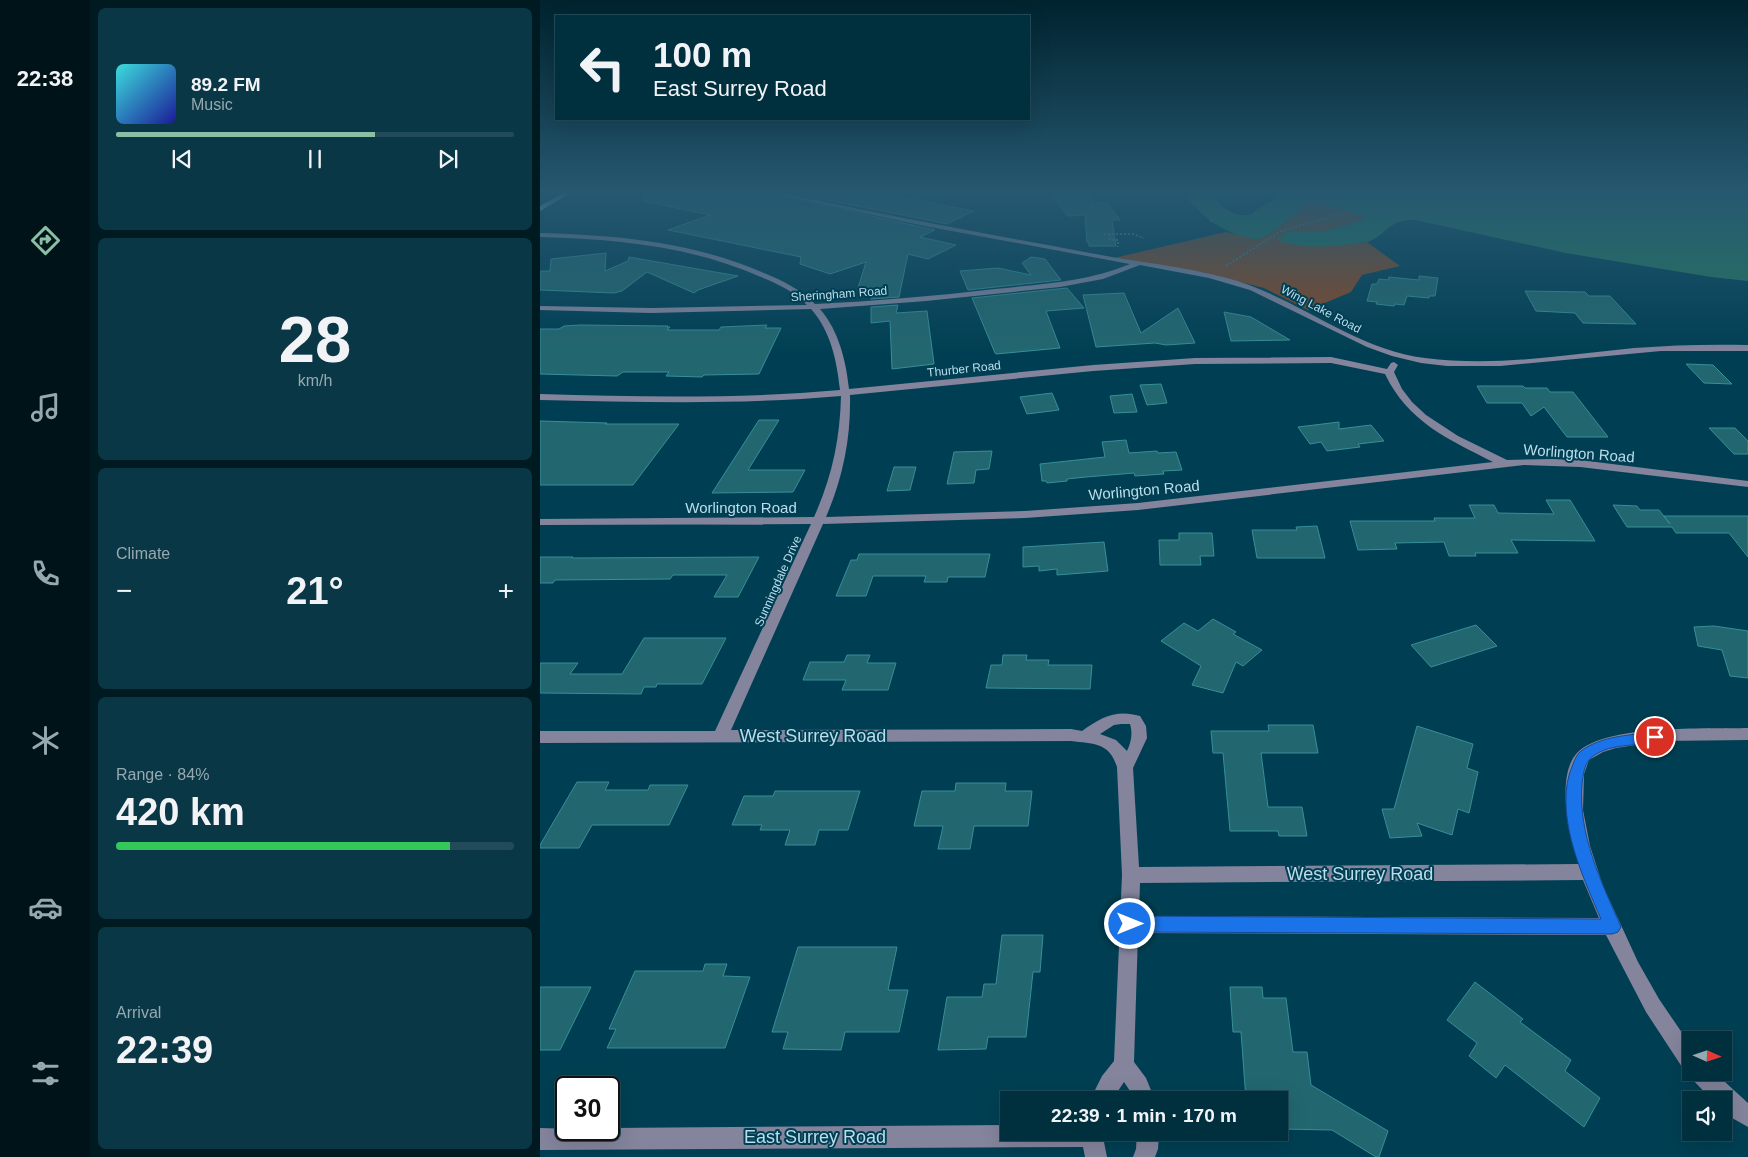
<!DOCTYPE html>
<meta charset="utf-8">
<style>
body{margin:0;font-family:Helvetica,sans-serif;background:#0a3745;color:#f1f3f6;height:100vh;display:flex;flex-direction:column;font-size:19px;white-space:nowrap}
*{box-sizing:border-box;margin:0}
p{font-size:16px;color:#95a9b0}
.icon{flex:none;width:28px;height:28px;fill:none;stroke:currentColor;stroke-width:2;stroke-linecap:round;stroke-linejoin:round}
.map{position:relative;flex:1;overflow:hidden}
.sheet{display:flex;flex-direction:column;gap:8px;padding:8px;background:#001a22;width:450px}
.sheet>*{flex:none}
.banner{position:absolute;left:15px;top:15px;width:475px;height:105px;border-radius:0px;box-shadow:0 5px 20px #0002,0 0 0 1px #224a58;background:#002f3e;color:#f1f3f6;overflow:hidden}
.needle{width:32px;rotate:93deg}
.controls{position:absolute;left:1142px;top:1031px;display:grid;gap:10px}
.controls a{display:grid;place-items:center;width:50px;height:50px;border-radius:0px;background:#002f3e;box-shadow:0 5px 20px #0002,0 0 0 1px #224a58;font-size:25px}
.speed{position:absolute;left:15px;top:1076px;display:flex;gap:10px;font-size:25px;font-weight:700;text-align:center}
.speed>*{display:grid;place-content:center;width:65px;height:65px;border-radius:50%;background:#002f3e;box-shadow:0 5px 20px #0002,0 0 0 1px #224a58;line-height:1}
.speed .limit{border:2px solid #111;border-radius:8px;background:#fff;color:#111}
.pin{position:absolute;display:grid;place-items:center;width:42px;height:42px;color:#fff;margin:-21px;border:2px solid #fff;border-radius:50%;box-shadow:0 1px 5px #0007}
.me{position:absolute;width:55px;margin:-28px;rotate:90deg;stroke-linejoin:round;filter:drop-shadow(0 0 4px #0008)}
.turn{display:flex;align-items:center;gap:18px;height:105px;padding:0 15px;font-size:22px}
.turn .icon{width:65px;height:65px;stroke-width:2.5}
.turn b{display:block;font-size:35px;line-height:42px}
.big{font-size:38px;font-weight:700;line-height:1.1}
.sheet .tile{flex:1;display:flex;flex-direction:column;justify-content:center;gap:8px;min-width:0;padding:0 18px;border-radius:8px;background:#0a3745}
.sheet .dial{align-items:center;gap:0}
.dial b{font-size:65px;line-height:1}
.song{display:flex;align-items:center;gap:15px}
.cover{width:60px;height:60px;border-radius:8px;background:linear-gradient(135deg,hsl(180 70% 55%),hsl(240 70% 35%))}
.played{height:5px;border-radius:2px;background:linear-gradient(90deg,#8abfa5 65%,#224a58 65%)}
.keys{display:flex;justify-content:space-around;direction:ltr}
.heat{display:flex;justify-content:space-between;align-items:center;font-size:28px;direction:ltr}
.charge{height:8px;border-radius:4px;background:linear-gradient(90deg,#34c759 84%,#224a58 0)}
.trip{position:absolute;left:460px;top:1091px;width:288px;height:50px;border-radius:0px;background:#002f3e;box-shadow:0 5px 20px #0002,0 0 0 1px #224a58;font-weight:700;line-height:50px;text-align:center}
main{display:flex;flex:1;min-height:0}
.dock{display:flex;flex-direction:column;width:90px;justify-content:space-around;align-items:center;background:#001319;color:#95a9b0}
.dock .icon{width:35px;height:35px}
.dock .selected{color:#8abfa5}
.dock b{font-size:22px;color:#f1f3f6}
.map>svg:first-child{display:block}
</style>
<main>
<nav class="dock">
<b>22:38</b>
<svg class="icon selected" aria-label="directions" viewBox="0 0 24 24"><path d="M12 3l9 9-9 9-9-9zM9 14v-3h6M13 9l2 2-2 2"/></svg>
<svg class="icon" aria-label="music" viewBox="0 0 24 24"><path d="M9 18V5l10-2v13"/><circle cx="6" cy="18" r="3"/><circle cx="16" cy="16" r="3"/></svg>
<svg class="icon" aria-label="phone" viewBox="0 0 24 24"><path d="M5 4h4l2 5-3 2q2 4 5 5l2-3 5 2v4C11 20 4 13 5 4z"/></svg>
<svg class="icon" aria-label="climate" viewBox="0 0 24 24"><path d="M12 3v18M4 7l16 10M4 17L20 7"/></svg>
<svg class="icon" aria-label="car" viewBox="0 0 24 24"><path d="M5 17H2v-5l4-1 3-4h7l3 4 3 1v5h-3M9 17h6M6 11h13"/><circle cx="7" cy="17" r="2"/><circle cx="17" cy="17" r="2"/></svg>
<svg class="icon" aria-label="filters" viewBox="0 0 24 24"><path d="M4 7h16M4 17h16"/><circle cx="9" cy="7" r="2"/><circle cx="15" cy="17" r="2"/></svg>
</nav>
<section class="sheet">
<div class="tile">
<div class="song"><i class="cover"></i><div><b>89.2 FM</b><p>Music</p></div></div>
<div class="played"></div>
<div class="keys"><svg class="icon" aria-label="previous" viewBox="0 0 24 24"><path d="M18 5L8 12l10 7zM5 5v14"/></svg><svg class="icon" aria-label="pause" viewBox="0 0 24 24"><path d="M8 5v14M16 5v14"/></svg><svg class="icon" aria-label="next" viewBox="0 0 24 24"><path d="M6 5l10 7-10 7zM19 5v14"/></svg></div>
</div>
<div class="tile dial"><b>28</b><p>km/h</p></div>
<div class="tile"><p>Climate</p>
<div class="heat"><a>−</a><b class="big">21°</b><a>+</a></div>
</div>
<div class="tile"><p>Range · 84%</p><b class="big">420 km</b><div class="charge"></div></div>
<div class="tile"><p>Arrival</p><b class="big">22:39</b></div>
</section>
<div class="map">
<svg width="1208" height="1157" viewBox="0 0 1208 1157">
<rect width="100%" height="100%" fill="#003f53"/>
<path fill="#8b4723" d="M774,200L822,216L826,219L783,232H747L753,244L785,246L827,242L860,266L822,275L811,292L768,310L724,288L666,273L574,258L686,232L718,239L725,237L748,220L767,202Z"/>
<path fill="#28795d" d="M642,193H669C682,206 693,219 712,214C720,204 733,203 741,193H1208V281L1171,277L1026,253L875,220C847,219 848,235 827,242C801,245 761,252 737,239L747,232H783L826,219L822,216L774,200C765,201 760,210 753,216C746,221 727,238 719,239C715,240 711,238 707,237C678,231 662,215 642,193Z"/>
<path fill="#22676f" stroke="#368f99" d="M104,193H227L395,230L380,237L416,245L388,259L368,254L359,297L331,299V288H318L326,262L290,274L260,264L261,257L128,230L170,215L103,201Z
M252,193H339L434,211L407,224Z
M522,193H545L551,194L553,204L567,202L580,220H572L576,246H549V242H547L545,215L528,216L514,198H522Z
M66,253L65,271L88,261L89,257L198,276L158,290L154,293L107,272L82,291L74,293L0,290V271H10L11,259Z
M491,257L505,259L521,280L428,290L420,271L458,268L491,275L482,263Z
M879,276L898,278L895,296H889V298L867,296L864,305L855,304L854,306L836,304L837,302L827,301L832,284H837L839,279L848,280L849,277L879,280Z
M527,288L544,308L506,311L520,348L456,354L455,353L432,298Z
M985,291L1045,292L1049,296H1070L1096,324L1043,323L1035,313L996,311Z
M584,293L601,333L638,308L655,343L626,345L615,343L556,347L543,295Z
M358,305L356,313L387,311L394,364L352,369L350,321L331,323V307Z
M684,312L711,317L750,340L691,341Z
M40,325L128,326L127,327H130L127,330H179L181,327L227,325L225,328H241L219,374L164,375L162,377L126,376L129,372H83L77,376L0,374V329H19L24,326Z
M1146,364L1173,365L1192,384L1164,383Z
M621,384L627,403L607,405L600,385Z
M937,386H983L985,388H1007L1010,392H1033L1068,437H1027L1004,407L991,416L982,403H947Z
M512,393L519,410L487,414L480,397Z
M592,394L597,412L574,413L570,396Z
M219,420H239L208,470H265L253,492L172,493Z
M0,421L67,423L65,424H139L93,485H0Z
M799,422V429L831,425L844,441L818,444L820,447L787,451L781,442L770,444L758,427Z
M1169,428H1195L1208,441V454H1194Z
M586,440L589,453L617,451L618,453L636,452L642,470L623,471L624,474L595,476L594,473L546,477L527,479V481L507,483L506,481H502L500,464L565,457L562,442Z
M452,451L449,469L436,470L434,483L407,484L414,452Z
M354,467H376L370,490L347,491Z
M1006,500H1030L1055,541L971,540L978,553H935L936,556H909L904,542L855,543L857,549L818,550L810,521H895L894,518H935L929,505H954L958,513L1014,514Z
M1073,505L1097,506L1100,510H1119L1130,524L1124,516H1208V557L1189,533H1136L1132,527H1087Z
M777,526L785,558H717L712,530H757L756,527Z
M639,533H672L674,556H660L661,565H620L619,540H639Z
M564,542L568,571L517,575V569L499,571V566L483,567V547Z
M319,554H450L445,577H408L407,582H384L386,576H333L326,596H296L311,560H317Z
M0,557H33L32,558L219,557L198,597H174L187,575H133L130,579L15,580L13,583H0Z
M673,619L696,632L693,634L722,650L703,666L696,662L683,693L652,685L661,666L621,641L644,623L658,631Z
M936,625L957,646L891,667L871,645Z
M1174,626L1208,631V678L1190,676L1182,650L1158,646L1154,627Z
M104,638H186L162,684H117L116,687H104L101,694L0,693V663H38L30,674H82Z
M307,655H330L327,663H356L348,690H302L306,680H263L270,662H304Z
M463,655H487L486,660H509L508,665H552L550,689L446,688L451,665H462Z
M728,725H773L778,753H721L728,807H762L767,836H739L738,831H690L683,753H673L671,731H729Z
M877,726L933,744L927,768L938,772L929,813L918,809L912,835L877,823L882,836L850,838L842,809H854Z
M37,782H69L65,790H108L110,785H148L129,825H52L39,848H0V845Z
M416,783H466L465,791H492L488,826H434L430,849H398L403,826H374L382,791H415Z
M235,791H320L308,830H279L275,845H245L250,830H220L222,825H192L204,796H233Z
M462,935H503L500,972H493L486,1037H448L446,1049L398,1050L407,997H442L444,984H456Z
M258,947H357L348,990H368L359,1032H305L301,1050L243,1049L248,1032H232Z
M165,964H187L183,976L210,977L185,1048H67L76,1029H69L95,971H163Z
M935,982L983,1019L980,1022L1031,1060L1025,1071L1060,1098L1044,1127L965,1065L956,1078L929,1056L937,1043L907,1020Z
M0,987H51L20,1050H0Z
M690,987H722L723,998H746L753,1052H767L771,1085L848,1131L839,1157H836L792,1130L739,1129V1100H706L701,1032H693Z"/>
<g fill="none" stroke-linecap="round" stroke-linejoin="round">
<path stroke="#4b7e90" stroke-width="2" stroke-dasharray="2 2" stroke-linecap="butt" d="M670,221L675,220
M564,234H593L604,238
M569,234L570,240H578V247
M686,266L741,231L801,214"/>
<path fill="#84849d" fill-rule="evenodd" d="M229,193H242C344,215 447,234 550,253C596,262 642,266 687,278C756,296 813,349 885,358C955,367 1024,355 1094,348C1132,345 1170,344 1208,345V351H1121L960,366H907L881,363L852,356L827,347L710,290L669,278L600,265L563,279L520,287L386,301L280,309C299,331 306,361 309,389L553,365L655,358L791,357L847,369L851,363L854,362L858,365L854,372L862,389L872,402L886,415L918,436L967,460L1012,459L1040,460L1208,481V487L1040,467L984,465L598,510L485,518L283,524L191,730L531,729L542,731C561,717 577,709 600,716L606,726L607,738L593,768L599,867L1039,864C1030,837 1015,777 1037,753C1064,724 1169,729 1208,728V740L1122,741L1076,748L1063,752L1049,760L1044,774L1043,810L1050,846L1063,886L1098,962L1119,999L1151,1046V1072H1174L1208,1103V1127L1185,1114L1184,1100H1172L1152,1079L1149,1072L1144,1070L1106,1012L1066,935L598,933L594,1062L606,1078L615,1100H593L590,1091L584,1082L572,1100H550L562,1076L574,1061L582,875L577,767C569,742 554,744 531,741L0,743V731H175L271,524L0,525V519L274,517C292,477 300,439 301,396C201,405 100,402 0,400V394C100,397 200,399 300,390C297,362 291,331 271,309L111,313L0,310V306L111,308L267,305C254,291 238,284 221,277C151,246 76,239 0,237V233C77,235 153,242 224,273C243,281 260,289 275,304C335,301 395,296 455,289C501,284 547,282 590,264L385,226ZM791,363L845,374C868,422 908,439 953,462L598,503L485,511L286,517C303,477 311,438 310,395L553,371L655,364ZM581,724H590C593,734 591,742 587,751L576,740L560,734L574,725ZM1043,880L1059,918L599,916L600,883Z
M469,1125V1132H562L567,1157H545L543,1147L0,1150V1128L69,1130V1128Z
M597,1132H619L618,1149L615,1157H593L596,1149Z"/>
<path fill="#d0d0f9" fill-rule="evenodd" d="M23,193H31L0,211V206Z"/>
</g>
<linearGradient id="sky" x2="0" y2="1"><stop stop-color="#00232e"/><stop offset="0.54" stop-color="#265871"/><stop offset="1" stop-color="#265871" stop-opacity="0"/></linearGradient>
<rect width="1208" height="355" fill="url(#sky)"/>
<path fill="#1a73e8" stroke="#114b97" d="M1115,732L1120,733L1122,737L1120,741C1098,747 1067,742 1050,759C1044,765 1043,776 1042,784C1038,835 1061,881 1081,927L1078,932L1072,934L590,932L584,930L582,924L584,919L590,916L1061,919C1042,875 1012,811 1033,764C1035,759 1037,754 1041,751C1061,736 1090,735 1115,732Z"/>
<g text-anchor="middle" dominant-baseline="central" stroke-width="4" stroke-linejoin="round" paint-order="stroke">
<g font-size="12" fill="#bbddec" stroke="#003f53">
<text transform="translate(299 294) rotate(-4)">Sheringham Road</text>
<text transform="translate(781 309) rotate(28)">Wing Lake Road</text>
<text transform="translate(424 369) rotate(-6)">Thurber Road</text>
<text transform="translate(238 581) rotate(-66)">Sunningdale Drive</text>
</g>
<g font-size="15" fill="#bbddec" stroke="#003f53">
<text transform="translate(1039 453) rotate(4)">Worlington Road</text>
<text transform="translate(604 490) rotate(-5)">Worlington Road</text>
<text x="201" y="507">Worlington Road</text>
</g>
<g font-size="18" fill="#bbddec" stroke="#003f53">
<text x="273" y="736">West Surrey Road</text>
<text x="820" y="874">West Surrey Road</text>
<text x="275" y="1137">East Surrey Road</text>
</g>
</g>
</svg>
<div class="controls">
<a><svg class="needle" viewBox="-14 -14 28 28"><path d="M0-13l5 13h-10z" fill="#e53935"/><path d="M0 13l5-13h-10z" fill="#95a9b0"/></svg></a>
<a><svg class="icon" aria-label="sound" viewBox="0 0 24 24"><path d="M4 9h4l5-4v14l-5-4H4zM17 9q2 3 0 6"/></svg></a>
</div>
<div class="speed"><div class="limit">30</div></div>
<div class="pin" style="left:1115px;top:737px;background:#d93025"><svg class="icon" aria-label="arrive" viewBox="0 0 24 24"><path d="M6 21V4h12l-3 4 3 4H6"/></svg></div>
<svg class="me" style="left:590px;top:924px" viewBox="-20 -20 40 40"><circle r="17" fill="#1a73e8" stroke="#fff" stroke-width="3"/><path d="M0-11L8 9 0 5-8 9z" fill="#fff"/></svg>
<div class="trip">22:39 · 1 min · 170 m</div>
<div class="banner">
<div class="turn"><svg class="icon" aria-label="left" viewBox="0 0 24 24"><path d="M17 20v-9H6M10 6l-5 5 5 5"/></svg><div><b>100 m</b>East Surrey Road</div></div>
</div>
</div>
</main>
